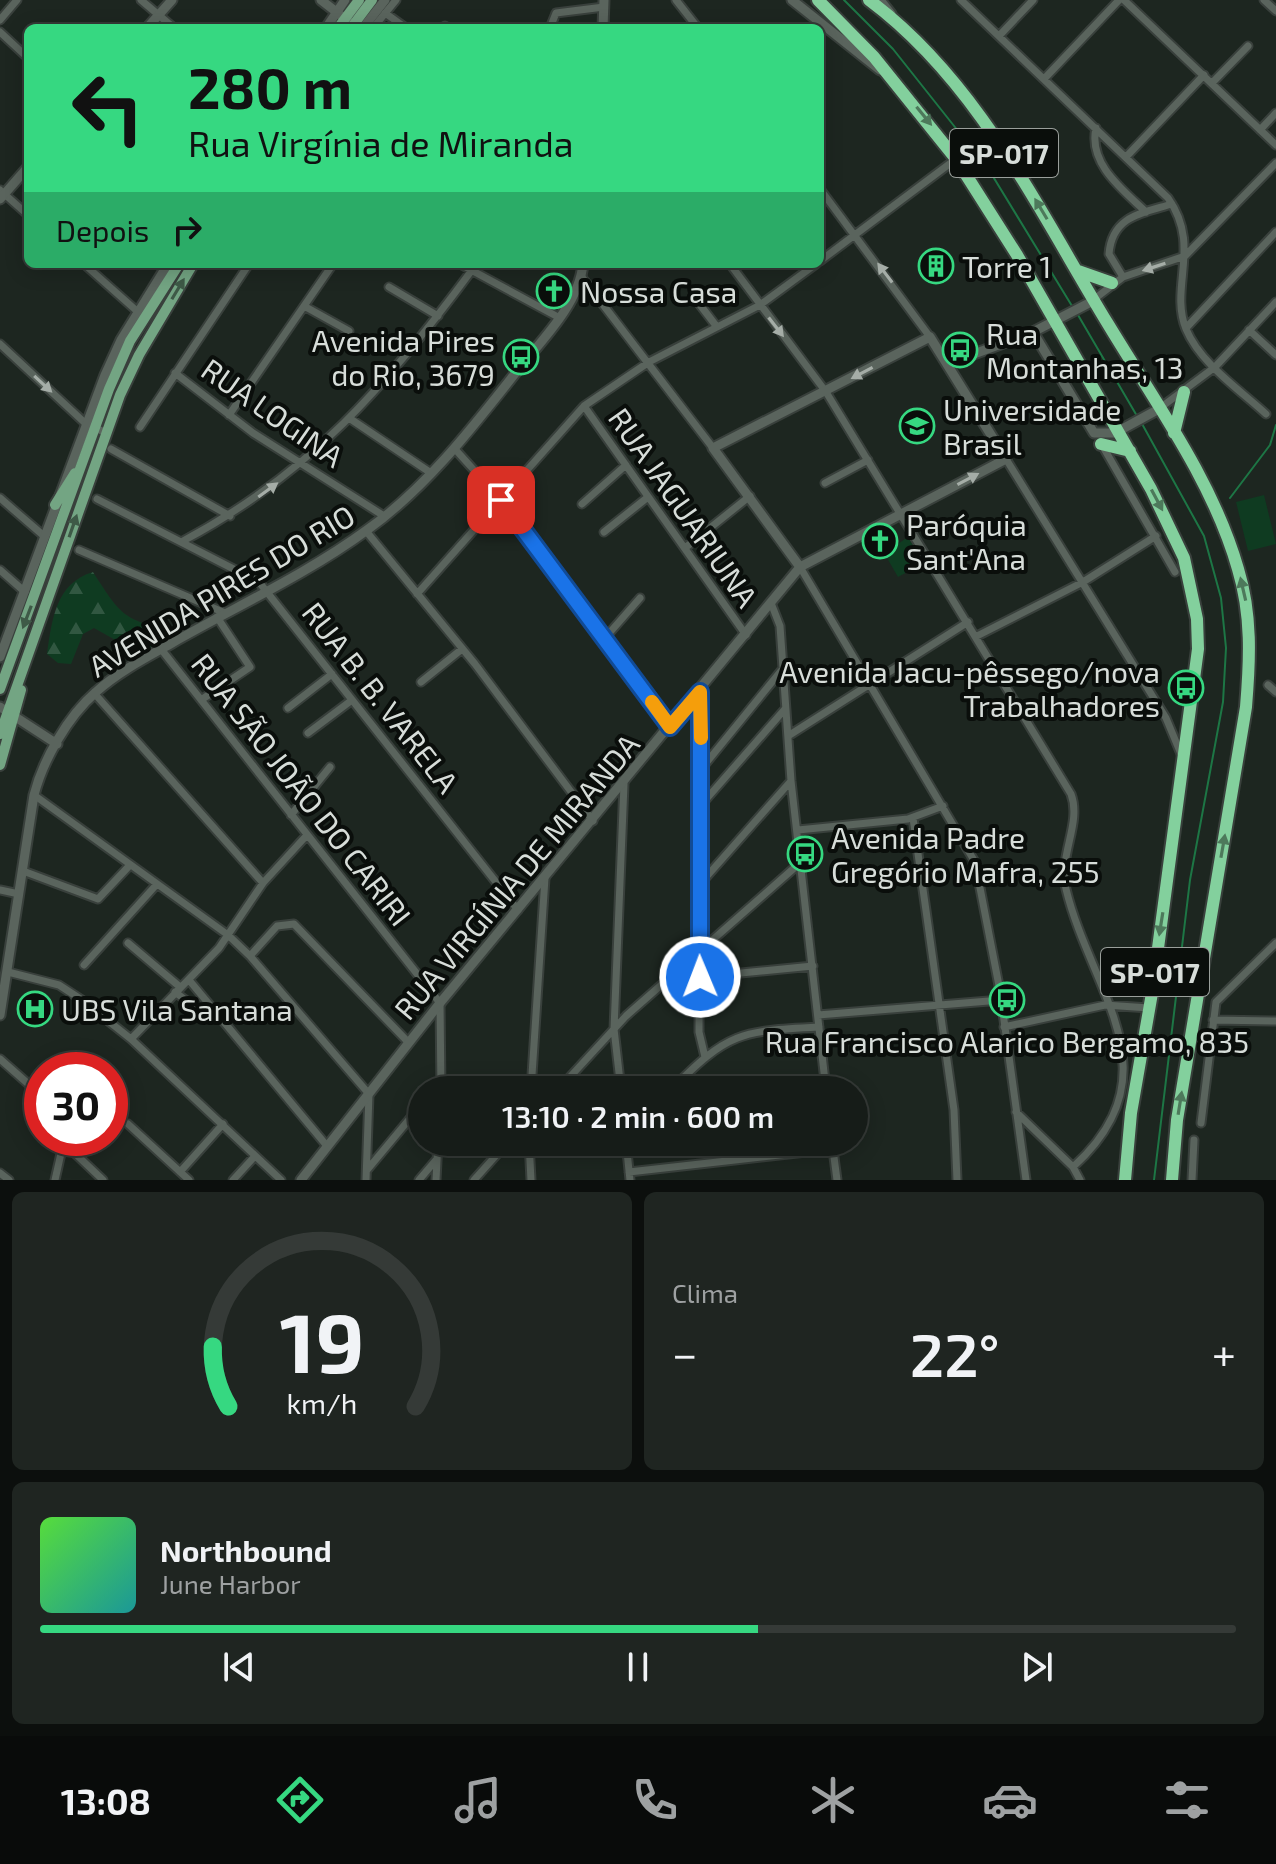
<!DOCTYPE html>
<html lang="pt">
<meta charset="utf-8">
<style>
body{margin:0;font-family:"Exo 2",sans-serif;background:#1f2521;color:#f1f3f6;height:100vh;display:flex;flex-direction:column;font-size:30px;white-space:nowrap}
*{box-sizing:border-box;margin:0}
p{font-size:26px;color:#9ea1a2}
.icon{flex:none;width:44px;height:44px;fill:none;stroke:currentColor;stroke-width:2;stroke-linecap:round;stroke-linejoin:round}
.map{position:relative;height:1180px;overflow:hidden}
.details{display:flex;flex-direction:column;gap:12px;padding:12px;background:#0c0f0d;flex:1}
.details>*{flex:none}
.hud{position:absolute;left:24px;top:24px;width:800px;height:244px;border-radius:12px;box-shadow:0 4px 20px #0003,0 0 0 2px #353a37;background:#36d881;color:#111;overflow:hidden}
.speed{position:absolute;left:24px;top:1052px;display:flex;gap:16px;font-size:40px;font-weight:700;text-align:center}
.speed>*{display:grid;place-content:center;width:104px;height:104px;border-radius:50%;background:#161c18;box-shadow:0 4px 20px #0003,0 0 0 2px #353a37;line-height:1}
.speed .limit{border:12px solid #d22;background:#fff;color:#111}
.pin{position:absolute;display:grid;place-items:center;width:68px;height:68px;color:#fff;margin:-34px;border-radius:16px;box-shadow:0 4px 12px #0006}
.me{position:absolute;width:88px;margin:-44px;rotate:359deg;stroke-linejoin:round;filter:drop-shadow(0 0 6px #0008)}
.turn{display:flex;align-items:center;gap:28px;height:168px;padding:0 32px;font-size:36px}
.turn .icon{width:104px;height:104px;stroke-width:2.5}
.turn b{display:block;font-size:56px;line-height:68px}
.then{display:flex;align-items:center;height:76px;padding:0 32px;background:#0003;gap:16px;font-size:30px}
.big{font-size:60px;font-weight:600;line-height:1.1}
.details .tile{flex:1;display:flex;flex-direction:column;justify-content:center;gap:12px;min-width:0;padding:0 28px;border-radius:12px;background:#1f2521}
.details .dial{align-items:center;gap:0}
.dial svg{height:208px;overflow:visible;fill:none;stroke:#353a37;stroke-width:7;stroke-linecap:round;text-anchor:middle}
.dial text{fill:#f1f3f6;stroke:none}
.song{display:flex;align-items:center;gap:24px}
.cover{width:96px;height:96px;border-radius:12px;background:linear-gradient(135deg,hsl(110 70% 55%),hsl(180 70% 35%))}
.played{height:8px;border-radius:4px;background:linear-gradient(90deg,#36d881 60%,#353a37 60%)}
.keys{display:flex;justify-content:space-around;direction:ltr}
.heat{display:flex;justify-content:space-between;align-items:center;font-size:44px;direction:ltr}
.details .tiles{flex:1;display:grid;gap:12px;grid-template-columns:1fr 1fr}
.tile:last-child{grid-column:span 2}
.trip{position:absolute;left:408px;top:1076px;width:460px;height:80px;border-radius:40px;background:#161c18;box-shadow:0 4px 20px #0003,0 0 0 2px #353a37;font-weight:600;line-height:80px;text-align:center}
.tabs{display:flex;height:128px;justify-content:space-around;align-items:center;background:#090b0a;color:#9ea1a2}
.tabs .icon{width:56px;height:56px}
.tabs .current{color:#36d881}
.tabs b{font-size:36px;color:#f1f3f6}
.map>svg:first-child{display:block}
</style>
<div class="map">
<svg width="1276" height="1180" viewBox="0 0 1276 1180">
<defs>
<pattern id="forest-firs" width="22" height="20" patternUnits="userSpaceOnUse" patternTransform="scale(2)"><rect width="22" height="20" fill="#0f3b21"/><path d="M5 1l3.5 6h-7zM16 11l3.5 6h-7z" fill="#315741"/></pattern>
</defs>
<rect width="100%" height="100%" fill="#1d2620"/>
<path fill="#0f3b21" d="M1264,495L1276,544L1248,551L1236,502Z
M908,537L924,563L898,577L887,558L892,555L889,550Z"/>
<path fill="url(#forest-firs)" d="M93,572C119,612 122,621 172,630L142,655L94,628L83,634L71,664L58,663L47,654C52,619 56,583 93,572Z"/>
<g fill="none" stroke-linecap="round" stroke-linejoin="round">
<path stroke="#1d7645" stroke-width="2" d="M844,0L893,49L989,170L1072,306
M1078,315L1137,416
M1141,422L1204,536L1221,598L1226,648L1223,702L1190,880L1154,1180
M1230,498L1270,445L1276,425"/>
<g stroke="#39403c" stroke-width="11">
<path id="street" d="M141,0L174,28
M676,0L698,28
M961,0L1168,198C1202,246 1169,287 1186,329C1200,363 1240,390 1266,414
M1124,0L1276,145
M1264,0L1276,11
M385,13L406,28
M0,20L17,0
M373,28L396,0
M443,28L445,26
M550,28L556,13L604,7
M0,32L28,58
M999,36L1033,0
M1044,79L1119,0
M1212,83L1248,46
M1096,128C1088,164 1123,190 1146,212
M1260,130L1276,113
M1126,157L1204,75
M820,189L930,337
M0,190L28,215
M820,261L956,159
M84,264L138,312
M460,264L558,317
M730,264L826,392L1071,794C1082,823 1058,856 1066,889C1091,992 1177,1073 1073,1167
M581,276L713,448
M1123,277L1109,254C1112,216 1142,213 1172,204
M389,287L438,316
M694,297L717,327
M1093,300L1123,277L1185,256L1276,163
M304,306L349,331
M1186,328L1276,232
M1249,330L1276,355
M0,344L85,423L106,433
M175,373L253,433L384,516
M584,406L746,635
M1160,408L1215,367L1276,302
M229,415L333,264
M349,418L431,473
M140,427L249,264
M1102,445L1175,572
M454,448L501,500L670,727
M111,449L230,516
M1006,459L1166,718L1181,754
M825,483L868,460
M0,498L44,536
M97,499L259,582L518,910
M582,504L626,465
M366,531L475,664L593,821
M604,532L648,497
M183,541C311,473 387,385 472,270
M685,548L750,496
M79,550L225,613
M800,567L975,862L1000,991L1026,1180
M0,570L25,592
M417,594L584,406L649,362L760,305L816,264
M771,603L780,626L791,781L826,1090
M977,636L1083,582L1156,536
M605,638L640,598
M161,649L440,1003L441,1090
M421,682L462,649
M1268,685L1276,692
M700,692L699,1032L705,1057
M94,693L263,883
M201,700L250,667L217,617
M288,708L332,674
M308,733L352,700
M788,736L968,622
M702,768L781,671
M34,795L228,935L250,956L369,1094L366,1180
M702,804L785,709
M291,815L330,767
M913,818L954,1110L957,1180
M798,830L908,819L943,806
M23,871L98,899L130,865
M700,884L791,781
M0,890L19,894
M128,943L180,987
M250,956L277,926L294,924L409,1043
M84,965L157,884
M8,972L59,985L82,1000L131,1039L281,1180
M700,977L813,966
M189,980L327,1146
M175,992L196,1008L213,1009
M818,1015L1001,1000
M1213,1020L1276,1021
M1004,1027L1105,1005L1149,1008
M131,1039L219,948L263,883L307,835
M0,1059L42,1096
M531,1090L545,878
M558,1090L626,1016L801,862
M621,1090L614,1029L624,784
M671,1090C728,1032 740,1031 819,1027
M799,1090L826,1087
M1016,1112L1073,1167L1080,1180
M1201,1123L1216,1002L1276,943
M128,1124L189,1180
M63,1142L103,1180
M529,1142L531,1180
M626,1142L630,1180
M832,1142L837,1180
M367,1170L422,1104
M180,1172L223,1124
M629,1172L833,1149
M0,1173L9,1180
M55,1180L64,1140
M233,1180L255,1156
M419,1180L436,1160
M436,1180L438,1142
M474,1180L508,1142
M1192,1180L1194,1140"/>
</g>
<g stroke="#39403c" stroke-width="13">
<path id="secondary" d="M321,0L357,28
M792,0L880,70
M880,0L891,14
M147,28L172,0
M326,28L345,0
M363,28L385,0
M603,28L604,0
M0,199L28,167
M1033,332L1094,433H1115L1159,409
M947,364L1033,332L1093,301
M0,657L105,375L121,340L168,264
M0,707L57,744
M0,1015L34,795C43,760 68,716 96,692C118,672 147,657 172,643C237,606 307,574 367,530C426,488 472,428 517,371C541,341 579,304 583,264
M301,1180L440,1003L800,567L1006,459L930,337L713,448L800,567"/>
</g>
<g stroke="#39403c" stroke-width="14">
<path id="primary" d="M338,28L359,0
M351,28L372,0
M55,505L75,473
M0,689L109,389L130,341L179,264
M0,734L120,395L139,355L193,264
M0,765L21,690"/>
</g>
<g stroke="#39403c" stroke-width="16">
<path id="highway" d="M818,0L874,57L956,159L1017,255L1151,489L1184,558L1197,619L1198,649L1152,993L1131,1113L1125,1180
M869,0C978,81 1039,211 1108,324C1155,402 1213,481 1238,569C1252,615 1250,659 1246,707L1177,1120L1172,1180
M1078,271L1112,283
M1174,433L1184,392
M1101,444L1130,451"/>
</g>
<use href="#street" stroke="#5a645d" stroke-width="7"/>
<use href="#secondary" stroke="#5a645d" stroke-width="9"/>
<use href="#primary" stroke="#73a583" stroke-width="10"/>
<use href="#highway" stroke="#83d09d" stroke-width="12"/>
</g>
<defs><path id="oneway-solid" d="M-6-.8H1V-3.2L6.5 0L1 3.2V.8H-6Z" transform="scale(2)"/></defs>
<g fill="#4d795b">
<use href="#oneway-solid" transform="translate(924 116) rotate(51)"/>
<use href="#oneway-solid" transform="translate(1041 209) rotate(-121)"/>
<use href="#oneway-solid" transform="translate(1157 500) rotate(62)"/>
<use href="#oneway-solid" transform="translate(1243 589) rotate(-103)"/>
<use href="#oneway-solid" transform="translate(1223 846) rotate(-80)"/>
<use href="#oneway-solid" transform="translate(1161 924) rotate(99)"/>
<use href="#oneway-solid" transform="translate(1180 1103) rotate(-81)"/>
</g>
<g fill="#a5ada7">
<use href="#oneway-solid" transform="translate(1154 267) rotate(162)"/>
<use href="#oneway-solid" transform="translate(885 273) rotate(-127)"/>
<use href="#oneway-solid" transform="translate(776 327) rotate(52)"/>
<use href="#oneway-solid" transform="translate(862 373) rotate(152)"/>
<use href="#oneway-solid" transform="translate(43 384) rotate(43)"/>
<use href="#oneway-solid" transform="translate(968 479) rotate(-28)"/>
<use href="#oneway-solid" transform="translate(268 490) rotate(-36)"/>
</g>
<g fill="#3e5a47">
<use href="#oneway-solid" transform="translate(178 289) rotate(-59)"/>
<use href="#oneway-solid" transform="translate(73 526) rotate(-71)"/>
<use href="#oneway-solid" transform="translate(27 617) rotate(111)"/>
</g>
<g fill="none" stroke-linecap="round" stroke-linejoin="round">
<g stroke="#114b97" stroke-width="20">
<path id="route" d="M501,500L670,727L700,692V977"/>
</g>
<use href="#route" stroke="#1a73e8" stroke-width="14"/>
<path stroke="#f59e0b" stroke-width="14" d="M652,702L670,727L700,692L701,738"/>
</g>
<defs>
<g id="building-ring" transform="scale(1.8)"><circle r="9.5" fill="#0a0e0b" stroke="#36d881" stroke-width="1.5"/><path d="M-4-6H4V6H1V3H-1V6H-4ZM-2.5-4.3h1.7v1.8h-1.7ZM.8-4.3h1.7v1.8H.8ZM-2.5-1h1.7V.8h-1.7ZM.8-1h1.7V.8H.8Z" fill="#36d881"/></g>
<g id="church-ring" transform="scale(1.8)"><circle r="9.5" fill="#0a0e0b" stroke="#36d881" stroke-width="1.5"/><path d="M-1.2-6h2.4v3.5h3.3v2.4h-3.3V6h-2.4V-.1h-3.3v-2.4h3.3Z" fill="#36d881"/></g>
<g id="bus-ring" transform="scale(1.8)"><circle r="9.5" fill="#0a0e0b" stroke="#36d881" stroke-width="1.5"/><path d="M-5-6H5V4H4V6H2V4H-2V6H-4V4H-5ZM-3.5-4V0h7V-4ZM-3.5 1.2v1.5H-2V1.2ZM2 1.2v1.5H3.5V1.2Z" fill="#36d881"/></g>
<g id="university-ring" transform="scale(1.8)"><circle r="9.5" fill="#0a0e0b" stroke="#36d881" stroke-width="1.5"/><path d="M0-5L7-2L0 1L-7-2ZM-4 1L0 2.5L4 1V4Q0 6-4 4Z" fill="#36d881"/></g>
<g id="hospital-ring" transform="scale(1.8)"><circle r="9.5" fill="#0a0e0b" stroke="#36d881" stroke-width="1.5"/><path d="M-5-5h3v3.5h4V-5h3V5h-3V1.5h-4V5h-3Z" fill="#36d881"/></g>
</defs>
<g fill-rule="evenodd">
<use href="#building-ring" x="936" y="266"/>
<use href="#church-ring" x="554" y="291"/>
<use href="#bus-ring" x="960" y="350"/>
<use href="#bus-ring" x="521" y="357"/>
<use href="#university-ring" x="917" y="426"/>
<use href="#church-ring" x="880" y="541"/>
<use href="#bus-ring" x="1186" y="688"/>
<use href="#bus-ring" x="805" y="854"/>
<use href="#bus-ring" x="1007" y="1000"/>
<use href="#hospital-ring" x="35" y="1009"/>
</g>
<g text-anchor="middle" dominant-baseline="central" stroke-width="8" stroke-linejoin="round" paint-order="stroke">
<g fill="#0a0e0b" stroke="#9a9f9b" stroke-width="2">
<rect x="950" y="129" width="108" height="48" rx="6"/>
<rect x="1101" y="948" width="108" height="48" rx="6"/>
</g>
<g font-size="28" font-weight="bold" fill="#d7ddd9">
<text x="1004" y="153">SP-017</text>
<text x="1155" y="972">SP-017</text>
</g>
<g font-size="30" fill="#d7ddd9" stroke="#0a0e0b" text-anchor="start">
<text x="962" y="266">Torre 1</text>
<text x="580" y="291">Nossa Casa</text>
<text x="986" y="333">Rua<tspan x="986" dy="34">Montanhas, 13</tspan></text>
<text x="495" y="340" text-anchor="end">Avenida Pires<tspan x="495" dy="34">do Rio, 3679</tspan></text>
<text x="943" y="409">Universidade<tspan x="943" dy="34">Brasil</tspan></text>
<text x="906" y="524">Paróquia<tspan x="906" dy="34">Sant'Ana</tspan></text>
<text x="1160" y="671" text-anchor="end">Avenida Jacu-pêssego/nova<tspan x="1160" dy="34">Trabalhadores</tspan></text>
<text x="831" y="837">Avenida Padre<tspan x="831" dy="34">Gregório Mafra, 255</tspan></text>
<text x="61" y="1009">UBS Vila Santana</text>
<text x="1007" y="1041" text-anchor="middle">Rua Francisco Alarico Bergamo, 835</text>
</g>
<g font-size="30" fill="#d7ddd9" stroke="#0a0e0b">
<text transform="translate(273 412) rotate(35)">RUA LOGINA</text>
<text transform="translate(684 507) rotate(55)">RUA JAGUARIUNA</text>
<text transform="translate(221 590) rotate(-31)">AVENIDA PIRES DO RIO</text>
<text transform="translate(381 697) rotate(52)">RUA B. B. VARELA</text>
<text transform="translate(302 789) rotate(52)">RUA SÃO JOÃO DO CARIRI</text>
<text transform="translate(516 876) rotate(-50)">RUA VIRGÍNIA DE MIRANDA</text>
</g>
</g>
</svg>
<div class="speed"><div class="limit">30</div></div>
<div class="pin" style="left:501px;top:500px;background:#d93025"><svg class="icon" aria-label="arrive" viewBox="0 0 24 24"><path d="M6 21V4h12l-3 4 3 4H6"/></svg></div>
<svg class="me" style="left:700px;top:977px" viewBox="-20 -20 40 40"><circle r="17" fill="#1a73e8" stroke="#fff" stroke-width="3"/><path d="M0-11L8 9 0 5-8 9z" fill="#fff"/></svg>
<div class="trip">13:10 · 2 min · 600 m</div>
<div class="hud">
<div class="turn"><svg class="icon" aria-label="left" viewBox="0 0 24 24"><path d="M17 20v-9H6M10 6l-5 5 5 5"/></svg><div><b>280 m</b>Rua Virgínia de Miranda</div></div>
<div class="then">Depois<svg class="icon" aria-label="right" viewBox="0 0 24 24"><path d="M7 20v-9h11M14 6l5 5-5 5"/></svg></div>
</div>
</div>
<section class="details">
<div class="tiles">
<div class="tile dial"><svg viewBox="0 0 100 80">
<path d="M14 69A42 42 0 1 1 86 69"/>
<path d="M14 69A42 42 0 0 1 8 46" stroke="#36d881"/>
<text x="50" y="56" font-size="32" font-weight="700">19</text>
<text x="50" y="72" font-size="11">km/h</text>
</svg></div>
<div class="tile"><p>Clima</p>
<div class="heat"><a>−</a><b class="big">22°</b><a>+</a></div>
</div>
<div class="tile">
<div class="song"><i class="cover"></i><div><b>Northbound</b><p>June Harbor</p></div></div>
<div class="played"></div>
<div class="keys"><svg class="icon" aria-label="previous" viewBox="0 0 24 24"><path d="M18 5L8 12l10 7zM5 5v14"/></svg><svg class="icon" aria-label="pause" viewBox="0 0 24 24"><path d="M8 5v14M16 5v14"/></svg><svg class="icon" aria-label="next" viewBox="0 0 24 24"><path d="M6 5l10 7-10 7zM19 5v14"/></svg></div>
</div>
</div>
</section>
<nav class="tabs">
<b>13:08</b>
<svg class="icon current" aria-label="directions" viewBox="0 0 24 24"><path d="M12 3l9 9-9 9-9-9zM9 14v-3h6M13 9l2 2-2 2"/></svg>
<svg class="icon" aria-label="music" viewBox="0 0 24 24"><path d="M9 18V5l10-2v13"/><circle cx="6" cy="18" r="3"/><circle cx="16" cy="16" r="3"/></svg>
<svg class="icon" aria-label="phone" viewBox="0 0 24 24"><path d="M5 4h4l2 5-3 2q2 4 5 5l2-3 5 2v4C11 20 4 13 5 4z"/></svg>
<svg class="icon" aria-label="climate" viewBox="0 0 24 24"><path d="M12 3v18M4 7l16 10M4 17L20 7"/></svg>
<svg class="icon" aria-label="car" viewBox="0 0 24 24"><path d="M5 17H2v-5l4-1 3-4h7l3 4 3 1v5h-3M9 17h6M6 11h13"/><circle cx="7" cy="17" r="2"/><circle cx="17" cy="17" r="2"/></svg>
<svg class="icon" aria-label="filters" viewBox="0 0 24 24"><path d="M4 7h16M4 17h16"/><circle cx="9" cy="7" r="2"/><circle cx="15" cy="17" r="2"/></svg>
</nav>
